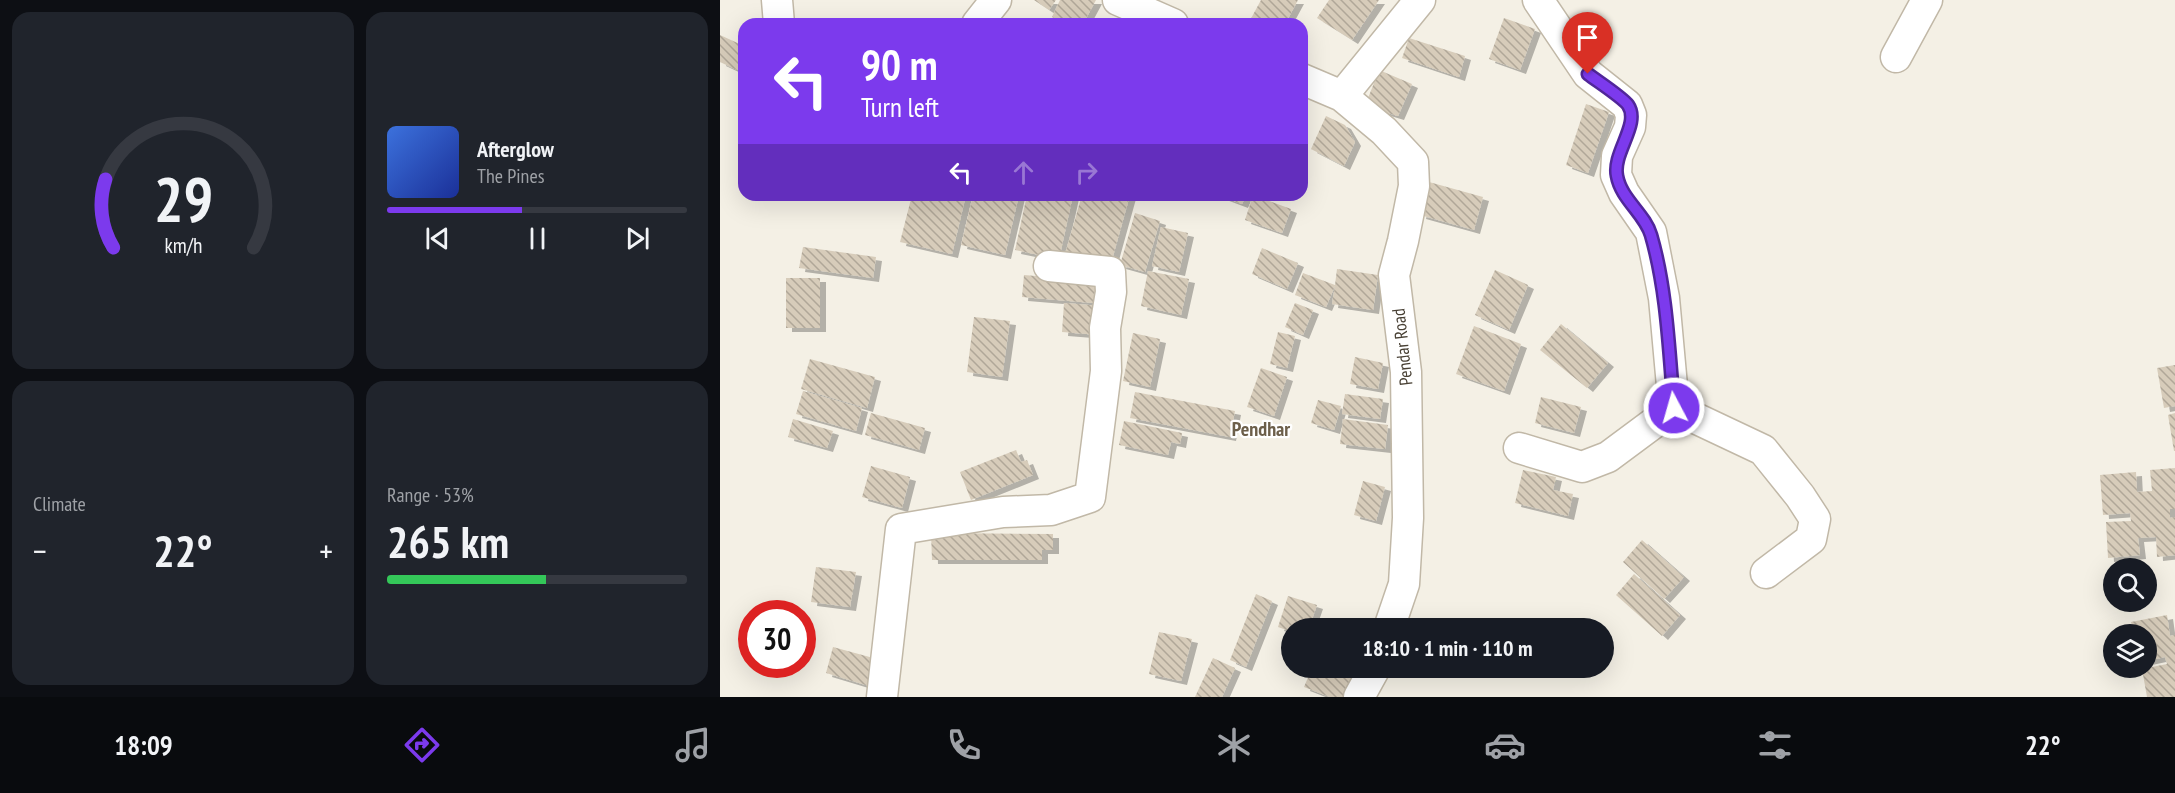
<!DOCTYPE html>
<meta charset="utf-8">
<style>
body{margin:0;font-family:"PT Sans Narrow",sans-serif;background:#20242c;color:#f1f3f6;height:100vh;display:flex;flex-direction:column;font-size:22px;white-space:nowrap}
*{box-sizing:border-box;margin:0}
p{font-size:20px;color:#9ea1a6}
.icon{flex:none;width:33px;height:33px;fill:none;stroke:currentColor;stroke-width:2;stroke-linecap:round;stroke-linejoin:round}
.map{position:relative;flex:1;overflow:hidden}
.details{display:flex;flex-direction:column;gap:12px;padding:12px;background:#0d0f14;width:720px}
.details>*{flex:none}
.guide{position:absolute;left:18px;top:18px;width:570px;height:183px;border-radius:18px;box-shadow:0 6px 24px #0002;background:#7c3aed;color:#fff;overflow:hidden}
.tools{position:absolute;left:1383px;top:558px;display:grid;gap:12px}
.tools a{display:grid;place-items:center;width:54px;height:54px;border-radius:50%;background:#171b24;box-shadow:0 6px 24px #0002;font-size:30px}
.speed{position:absolute;left:18px;top:600px;display:flex;gap:12px;font-size:30px;font-weight:700;text-align:center}
.speed>*{display:grid;place-content:center;width:78px;height:78px;border-radius:50%;background:#171b24;box-shadow:0 6px 24px #0002;line-height:1}
.speed .limit{border:9px solid #d22;background:#fff;color:#111}
.pin{position:absolute;display:grid;place-items:center;width:51px;height:51px;color:#fff;margin:-62px -26px;border-radius:50% 50% 50% 0;rotate:-45deg;box-shadow:0 0 6px #0007}
.pin .icon{rotate:45deg}
.me{position:absolute;width:66px;margin:-33px;rotate:354deg;stroke-linejoin:round;filter:drop-shadow(0 0 4px #0008)}
.turn{display:flex;align-items:center;gap:21px;height:126px;padding:0 24px;font-size:27px}
.turn .icon{width:78px;height:78px;stroke-width:2.5}
.turn b{display:block;font-size:42px;line-height:51px}
.lanes{display:flex;align-items:center;height:57px;padding:0 24px;background:#0003;justify-content:center;gap:30px;direction:ltr}
.lanes .off{opacity:.35}
.big{font-size:45px;font-weight:800;line-height:1.1}
.details .card{flex:1;display:flex;flex-direction:column;justify-content:center;gap:9px;min-width:0;padding:0 21px;border-radius:18px;background:#20242c}
.details .dial{align-items:center;gap:0}
.dial svg{height:156px;overflow:visible;fill:none;stroke:#363941;stroke-width:7;stroke-linecap:round;text-anchor:middle}
.dial text{fill:#f1f3f6;stroke:none}
.song{display:flex;align-items:center;gap:18px}
.cover{width:72px;height:72px;border-radius:9px;background:linear-gradient(135deg,hsl(220 70% 55%),hsl(230 70% 35%))}
.played{height:6px;border-radius:3px;background:linear-gradient(90deg,#7c3aed 45%,#363941 45%)}
.keys{display:flex;justify-content:space-around;direction:ltr}
.heat{display:flex;justify-content:space-between;align-items:center;font-size:33px;direction:ltr}
.charge{height:9px;border-radius:4px;background:linear-gradient(90deg,#34c759 53%,#363941 0)}
.details .tiles{flex:1;display:grid;gap:12px;grid-template-columns:repeat(2,1fr)}
.trip{position:absolute;left:561px;top:618px;width:333px;height:60px;border-radius:30px;background:#171b24;box-shadow:0 6px 24px #0002;font-weight:800;line-height:60px;text-align:center}
.tabs{display:flex;height:96px;justify-content:space-around;align-items:center;background:#090b0e;color:#9ea1a6}
.tabs .icon{width:42px;height:42px}
.tabs .on{color:#7c3aed}
.tabs b{font-size:27px;color:#f1f3f6}
main{display:flex;flex:1;min-height:0}
.map>svg:first-child{display:block}
</style>
<main>
<section class="details">
<div class="tiles">
<div class="card dial"><svg viewBox="0 0 100 80">
<path d="M14 69A42 42 0 1 1 86 69"/>
<path d="M14 69A42 42 0 0 1 10 34" stroke="#7c3aed"/>
<text x="50" y="56" font-size="32" font-weight="700">29</text>
<text x="50" y="72" font-size="11">km/h</text>
</svg></div>
<div class="card">
<div class="song"><i class="cover"></i><div><b>Afterglow</b><p>The Pines</p></div></div>
<div class="played"></div>
<div class="keys"><svg class="icon" aria-label="previous" viewBox="0 0 24 24"><path d="M18 5L8 12l10 7zM5 5v14"/></svg><svg class="icon" aria-label="pause" viewBox="0 0 24 24"><path d="M8 5v14M16 5v14"/></svg><svg class="icon" aria-label="next" viewBox="0 0 24 24"><path d="M6 5l10 7-10 7zM19 5v14"/></svg></div>
</div>
<div class="card"><p>Climate</p>
<div class="heat"><a>−</a><b class="big">22°</b><a>+</a></div>
</div>
<div class="card"><p>Range · 53%</p><b class="big">265 km</b><div class="charge"></div></div>
</div>
</section>
<div class="map">
<svg width="1455" height="697" viewBox="0 0 1455 697">
<defs>
<pattern id="building-back-hatch" width="6" height="6" patternUnits="userSpaceOnUse" patternTransform="scale(1.5)"><rect width="6" height="6" fill="#d7ccba"/><path d="M-1 5l2 2M0 0l6 6M5-1l2 2" fill="none" stroke="#b0a798"/></pattern>
<filter id="shadow"><feDropShadow dx="6" dy="4" stdDeviation="0" flood-color="#0004"/></filter>
</defs>
<rect width="100%" height="100%" fill="#f4f0e5"/>
<path fill="url(#building-back-hatch)" filter="url(#shadow)" d="M314,0H336L329,10Z
M340,0H376L363,24H345L332,17Z
M541,0H578L565,24H528Z
M609,0H659L632,40L597,18Z
M784,18L815,29L800,70L769,59Z
M0,35L24,46V55L17,70L0,62Z
M689,38L745,56L739,77L682,58Z
M659,70L692,84L678,116L645,106Z
M866,104L889,112L868,173L846,165Z
M606,116L625,125L635,142L624,166L591,149Z
M709,182L763,197L754,230L700,215Z
M192,195H246L232,254L180,242Z
M253,195H299L285,255L241,245Z
M307,195H353L339,259L295,250Z
M362,195H410L390,267L345,254Z
M498,195H526L522,204Z
M533,195L571,209L562,233L525,220Z
M415,213L440,221L425,272L400,265Z
M441,227L468,233L459,272L432,266Z
M83,247L156,257L153,278L79,268Z
M542,248L578,263L567,289L532,274Z
M617,269L658,275L653,310L612,304L615,286L606,307L575,295L583,273L615,285Z
M775,270L808,285L789,330L755,315Z
M428,271L469,279L461,315L421,306Z
M304,275L387,282L385,304L302,297Z
M66,278H100V328H66Z
M344,303L381,306L379,335L342,332Z
M575,303L593,310L583,335L565,327Z
M254,317L290,321L282,377L247,372Z
M841,324L888,363L867,388L820,350Z
M754,326L801,344L784,391L736,374Z
M558,332L575,336L567,368L550,364Z
M413,333L440,339L430,387L403,381Z
M635,357L663,363L658,389L630,384Z
M90,359L155,377L147,408L81,389Z
M1455,365V406L1444,408L1437,368Z
M541,368L567,377L554,416L527,407Z
M83,391L142,408L136,431L76,414Z
M415,392L515,411L510,437L410,418Z
M625,394L663,399L660,419L622,414Z
M821,397L861,407L854,433L815,423Z
M598,400L621,406L614,430L591,423Z
M151,413L205,428L199,450L145,435Z
M1455,413V451H1454L1448,415Z
M73,419L113,431L107,448L68,437Z
M623,419L668,425L665,449L620,444Z
M404,421L462,433L460,444L451,442L448,455L399,445Z
M296,450L301,462L307,460L313,475L251,500L240,472Z
M151,466L190,477L182,508L142,497Z
M1455,468V509H1450V518L1455,517V555L1437,557L1436,537L1418,538L1420,555L1388,558L1386,522L1411,521L1410,513L1383,515L1380,475L1416,472L1417,492L1432,491L1430,470Z
M803,470L836,477L833,490L853,494L848,516L795,503Z
M643,481L665,487L656,521L634,515Z
M211,533L333,534V550H322V560H212Z
M922,540L964,577L944,599L903,562Z
M96,567L136,572L130,607L91,602Z
M914,574L960,615L942,636L896,595Z
M536,594L552,601L526,667L510,660Z
M568,596L597,605L589,628H572V632L558,627Z
M1447,615L1450,636L1455,635V697H1427L1422,669L1447,664L1445,657L1426,661V634H1414L1411,622Z
M439,632L472,639L461,681L429,674Z
M113,647L157,659L149,686L106,673Z
M493,658L515,668L502,697H475Z
M592,668H607L633,678L625,697H610L584,687Z"/>
<g fill="none" stroke-linecap="round" stroke-linejoin="round">
<g stroke="#c1b8a7" stroke-width="33">
<path id="minor" d="M57,0L59,24
M398,0L453,24
M257,24L276,0
M1176,57L1207,0
M582,79L622,96L664,131L693,162L694,186L683,241L674,275L686,372L688,518L684,584L669,628
M622,96L700,0
M954,408L1043,450L1080,496L1095,519L1091,539L1046,573
M799,448L862,467L888,457L954,408L944,298L931,232L904,193L896,175L897,156L910,127L911,115L907,105L868,74L818,0
M162,697L181,529L283,512L331,510L370,497L386,371L385,328L391,292L390,272L329,266
M639,697L655,668"/>
</g>
<use href="#minor" stroke="#fff" stroke-width="30"/>
</g>
<g fill="none" stroke-linecap="round" stroke-linejoin="round">
<g stroke="#51269a" stroke-width="15">
<path id="route" d="M868,74C877,81 902,97 908,105C921,124 892,153 897,176C901,199 925,214 931,235C947,290 949,351 954,408"/>
</g>
<use href="#route" stroke="#7c3aed" stroke-width="10"/>
</g>
<g text-anchor="middle" dominant-baseline="central" stroke-width="4.5" stroke-linejoin="round" paint-order="stroke">
<g font-size="18" fill="#484034" stroke="#fff">
<text transform="translate(682 347) rotate(-96)">Pendar Road</text>
</g>
<g font-size="20" font-weight="bold" fill="#6c5f4a" stroke="#fff">
<text x="541" y="429">Pendhar</text>
</g>
</g>
</svg>
<div class="tools">
<a><svg class="icon" aria-label="search" viewBox="0 0 24 24"><circle cx="10" cy="10" r="6"/><path d="M15 15l6 6"/></svg></a>
<a><svg class="icon" aria-label="layers" viewBox="0 0 24 24"><path d="M12 4l9 5-9 5-9-5zM3 14l9 5 9-5"/></svg></a>
</div>
<div class="speed"><div class="limit">30</div></div>
<div class="pin" style="left:868px;top:74px;background:#d93025"><svg class="icon" aria-label="arrive" viewBox="0 0 24 24"><path d="M6 21V4h12l-3 4 3 4H6"/></svg></div>
<svg class="me" style="left:954px;top:408px" viewBox="-20 -20 40 40"><circle r="17" fill="#7c3aed" stroke="#fff" stroke-width="3"/><path d="M0-11L8 9 0 5-8 9z" fill="#fff"/></svg>
<div class="trip">18:10 · 1 min · 110 m</div>
<div class="guide">
<div class="turn"><svg class="icon" aria-label="left" viewBox="0 0 24 24"><path d="M17 20v-9H6M10 6l-5 5 5 5"/></svg><div><b>90 m</b>Turn left</div></div>
<div class="lanes"><svg class="icon" aria-label="left" viewBox="0 0 24 24"><path d="M17 20v-9H6M10 6l-5 5 5 5"/></svg><svg class="icon off" aria-label="ahead" viewBox="0 0 24 24"><path d="M12 20V5M6 11l6-6 6 6"/></svg><svg class="icon off" aria-label="right" viewBox="0 0 24 24"><path d="M7 20v-9h11M14 6l5 5-5 5"/></svg></div>
</div>
</div>
</main>
<nav class="tabs">
<b>18:09</b>
<svg class="icon on" aria-label="directions" viewBox="0 0 24 24"><path d="M12 3l9 9-9 9-9-9zM9 14v-3h6M13 9l2 2-2 2"/></svg>
<svg class="icon" aria-label="music" viewBox="0 0 24 24"><path d="M9 18V5l10-2v13"/><circle cx="6" cy="18" r="3"/><circle cx="16" cy="16" r="3"/></svg>
<svg class="icon" aria-label="phone" viewBox="0 0 24 24"><path d="M5 4h4l2 5-3 2q2 4 5 5l2-3 5 2v4C11 20 4 13 5 4z"/></svg>
<svg class="icon" aria-label="climate" viewBox="0 0 24 24"><path d="M12 3v18M4 7l16 10M4 17L20 7"/></svg>
<svg class="icon" aria-label="car" viewBox="0 0 24 24"><path d="M5 17H2v-5l4-1 3-4h7l3 4 3 1v5h-3M9 17h6M6 11h13"/><circle cx="7" cy="17" r="2"/><circle cx="17" cy="17" r="2"/></svg>
<svg class="icon" aria-label="filters" viewBox="0 0 24 24"><path d="M4 7h16M4 17h16"/><circle cx="9" cy="7" r="2"/><circle cx="15" cy="17" r="2"/></svg>
<b>22°</b>
</nav>
